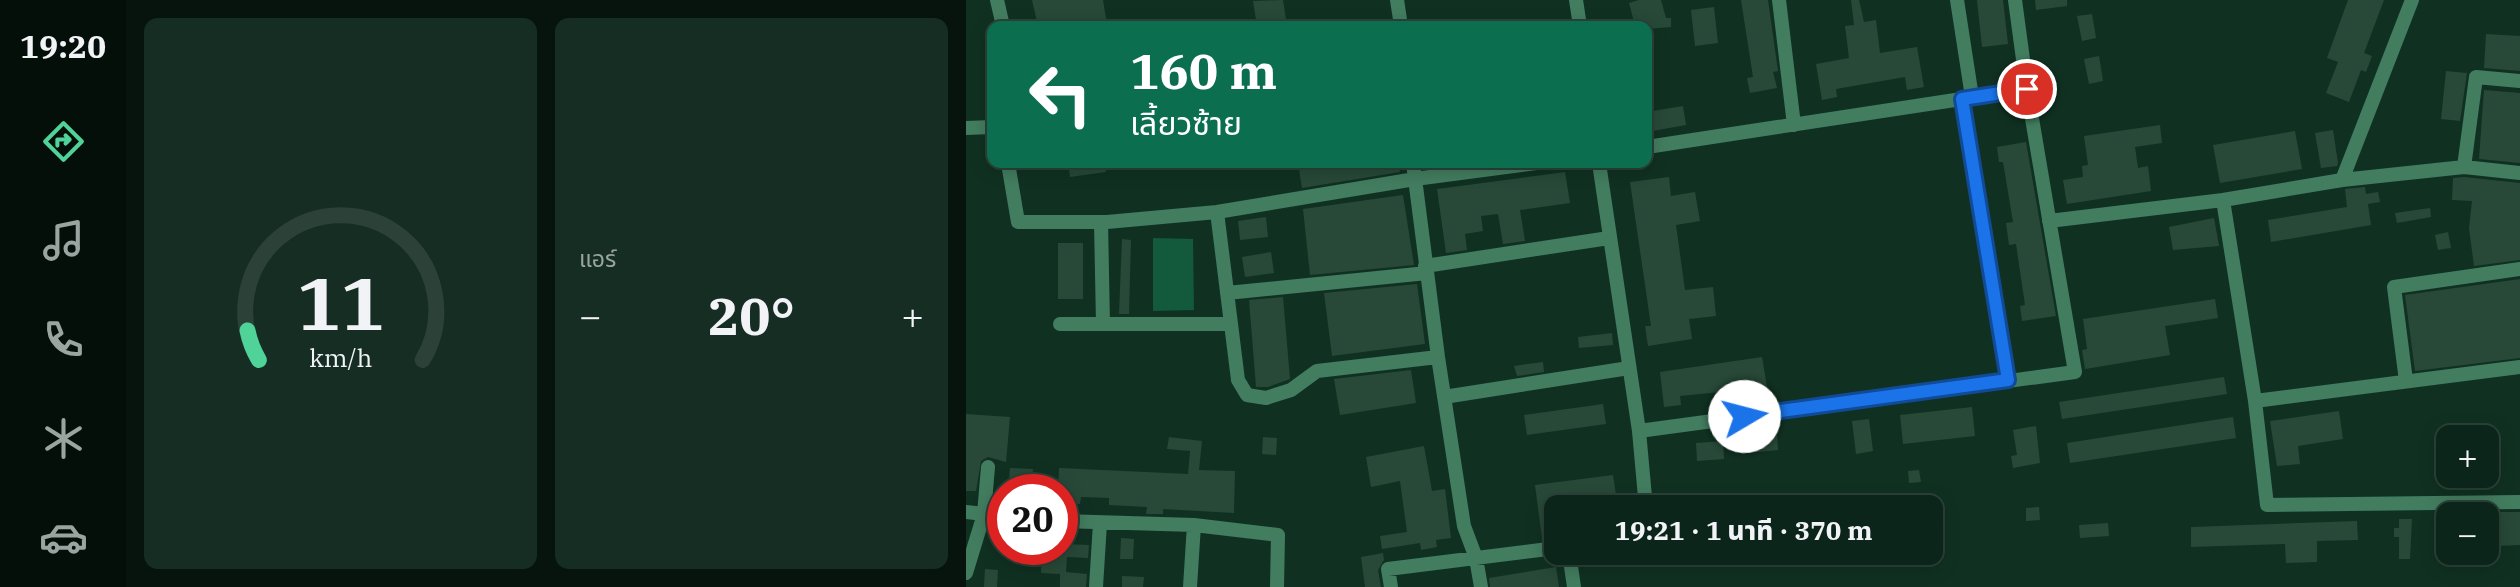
<!DOCTYPE html>
<html lang="th">
<meta charset="utf-8">
<style>
body{margin:0;font-family:"IBM Plex Serif","Noto Sans Thai",serif;background:#152d23;color:#f1f3f6;height:100vh;display:flex;flex-direction:column;font-size:26px;white-space:nowrap}
*{box-sizing:border-box;margin:0}
p{font-size:23px;color:#9aa5a2}
.icon{flex:none;width:38px;height:38px;fill:none;stroke:currentColor;stroke-width:2;stroke-linecap:round;stroke-linejoin:round}
.map{position:relative;flex:1;overflow:hidden}
.sheet{display:flex;flex-direction:column;gap:18px;padding:18px;background:#07140e;width:840px}
.sheet>*{flex:none}
.top-card{position:absolute;left:21px;top:21px;width:665px;height:147px;border-radius:14px;box-shadow:0 4px 18px #0003,0 0 0 2px #2c4239;background:#0b6e4f;color:#fff;overflow:hidden}
.tools{position:absolute;left:1470px;top:425px;display:grid;gap:14px}
.tools a{display:grid;place-items:center;width:63px;height:63px;border-radius:14px;background:#0c251a;box-shadow:0 4px 18px #0003,0 0 0 2px #2c4239;font-size:35px}
.speed{position:absolute;left:21px;top:474px;display:flex;gap:14px;font-size:35px;font-weight:700;text-align:center}
.speed>*{display:grid;place-content:center;width:91px;height:91px;border-radius:50%;background:#0c251a;box-shadow:0 4px 18px #0003,0 0 0 2px #2c4239;line-height:1}
.speed .limit{border:10px solid #d22;background:#fff;color:#111}
.pin{position:absolute;display:grid;place-items:center;width:60px;height:60px;color:#fff;margin:-30px;border:4px solid #fff;border-radius:50%;box-shadow:0 2px 7px #0007}
.me{position:absolute;width:77px;margin:-38px;rotate:82deg;stroke-linejoin:round;filter:drop-shadow(0 0 5px #0008)}
.turn{display:flex;align-items:center;gap:24px;height:147px;padding:0 28px;font-size:32px}
.turn .icon{width:91px;height:91px;stroke-width:2.5}
.turn b{display:block;font-size:49px;line-height:60px}
.big{font-size:52px;font-weight:800;line-height:1.1}
.sheet .tile{flex:1;display:flex;flex-direction:column;justify-content:center;gap:10px;min-width:0;padding:0 24px;border-radius:14px;background:#152d23}
.sheet .dial{align-items:center;gap:0}
.dial svg{height:182px;overflow:visible;fill:none;stroke:#2c4239;stroke-width:7;stroke-linecap:round;text-anchor:middle}
.dial text{fill:#f1f3f6;stroke:none}
.heat{display:flex;justify-content:space-between;align-items:center;font-size:38px;direction:ltr}
.sheet .tiles{flex:1;display:grid;gap:18px;grid-template-columns:repeat(2,1fr)}
.trip{position:absolute;left:578px;top:495px;width:399px;height:70px;border-radius:14px;background:#0c251a;box-shadow:0 4px 18px #0003,0 0 0 2px #2c4239;font-weight:800;line-height:70px;text-align:center}
main{display:flex;flex:1;min-height:0}
.dock{display:flex;flex-direction:column;width:126px;justify-content:space-around;align-items:center;background:#050f0a;color:#9aa5a2}
.dock .icon{width:49px;height:49px}
.dock .on{color:#4fd399}
.dock b{font-size:32px;color:#f1f3f6}
.map>svg:first-child{display:block}
</style>
<main>
<nav class="dock">
<b>19:20</b>
<svg class="icon on" aria-label="directions" viewBox="0 0 24 24"><path d="M12 3l9 9-9 9-9-9zM9 14v-3h6M13 9l2 2-2 2"/></svg>
<svg class="icon" aria-label="music" viewBox="0 0 24 24"><path d="M9 18V5l10-2v13"/><circle cx="6" cy="18" r="3"/><circle cx="16" cy="16" r="3"/></svg>
<svg class="icon" aria-label="phone" viewBox="0 0 24 24"><path d="M5 4h4l2 5-3 2q2 4 5 5l2-3 5 2v4C11 20 4 13 5 4z"/></svg>
<svg class="icon" aria-label="climate" viewBox="0 0 24 24"><path d="M12 3v18M4 7l16 10M4 17L20 7"/></svg>
<svg class="icon" aria-label="car" viewBox="0 0 24 24"><path d="M5 17H2v-5l4-1 3-4h7l3 4 3 1v5h-3M9 17h6M6 11h13"/><circle cx="7" cy="17" r="2"/><circle cx="17" cy="17" r="2"/></svg>
</nav>
<section class="sheet">
<div class="tiles">
<div class="tile dial"><svg viewBox="0 0 100 80">
<path d="M14 69A42 42 0 1 1 86 69"/>
<path d="M14 69A42 42 0 0 1 9 56" stroke="#4fd399"/>
<text x="50" y="56" font-size="32" font-weight="700">11</text>
<text x="50" y="72" font-size="11">km/h</text>
</svg></div>
<div class="tile"><p>แอร์</p>
<div class="heat"><a>−</a><b class="big">20°</b><a>+</a></div>
</div>
</div>
</section>
<div class="map">
<svg width="1554" height="587" viewBox="0 0 1554 587">
<rect width="100%" height="100%" fill="#103122"/>
<path fill="#13593c" d="M187,238L227,239L228,310L187,311Z"/>
<path fill="#284938" d="M66,0H137L141,24L72,26Z
M317,0L321,26H291L287,1Z
M673,0H695L700,18H705V27L681,29V26H669L663,3Z
M775,0H802L812,71L807,72L811,88L784,93L781,78L787,77Z
M885,0H893L898,22L910,20L914,53L951,47L958,87L941,90L939,77L870,89L871,97L856,100L850,64L883,58L879,26L888,25Z
M1011,0H1037L1042,44L1016,47Z
M1069,0H1101V6L1070,10Z
M1382,0H1418L1398,53L1406,56L1400,72L1395,70L1383,102L1360,93L1372,62L1361,58Z
M748,7L752,43L729,46L725,10Z
M1126,14L1130,38L1116,41L1111,16Z
M1520,34L1554,36V71L1518,68Z
M1133,56L1137,81L1123,84L1118,59Z
M1480,71L1501,73L1494,121L1475,119Z
M1518,90L1554,93V163L1513,159Z
M717,106L720,125L681,132V112Z
M1194,125L1196,143L1169,147L1172,168L1182,166L1185,191L1101,204L1097,180L1117,177L1116,166L1122,165L1118,136Z
M1367,130L1372,163L1371,166L1355,168L1349,133Z
M1329,131L1336,169L1254,183L1247,145Z
M1060,142L1090,316L1056,321L1054,306L1059,305L1050,244L1043,245L1040,223L1047,222L1037,162H1033L1031,147Z
M102,163H139L140,172L104,177Z
M332,163H432L434,172L336,188Z
M599,172L604,203L554,210L559,241L537,244L532,214L515,216L517,231L499,234L501,250L480,253L471,189Z
M703,177L705,196L729,192L734,221L710,225L719,290L747,287L750,316L723,319L726,339L682,346L679,326H685L664,182Z
M1498,177L1554,183V260L1508,266L1503,228L1506,201L1486,200L1487,178Z
M1399,187L1400,194L1412,192L1414,202L1402,204L1405,225L1305,242L1302,220L1381,207L1379,189Z
M437,195L448,265L344,275L337,209Z
M1464,208L1465,217L1431,223L1429,213Z
M300,217L302,237L274,240L272,221Z
M1248,218L1253,246L1207,250L1203,227Z
M1482,232L1485,248L1472,250L1469,235Z
M156,239L165,240L163,314H153Z
M92,243H117V299H92Z
M305,252L308,273L279,277L276,257Z
M1554,279V358L1449,371L1439,295Z
M451,284L459,344L366,356L358,293Z
M317,297L324,379L302,387H290L283,300Z
M1249,299L1252,318L1199,326L1204,355L1119,369L1116,350L1121,349L1117,319Z
M646,333L647,345L613,348L612,337Z
M796,357L801,387L771,391L772,398L755,400L754,392L714,396L715,405L698,407L694,372Z
M577,362L578,372L551,376L548,366Z
M445,370L450,403L374,415L368,379Z
M1258,377L1261,394L1096,419L1093,402Z
M637,404L640,424L561,435L558,415Z
M1006,407L1009,436L937,444L934,415Z
M1373,411L1377,439L1332,446L1334,464L1311,466L1304,421Z
M0,414L44,417L40,462L22,457L15,461L10,491H0Z
M1267,417L1270,438L1104,463L1101,443Z
M903,419L907,451L890,454L886,421Z
M1070,426L1074,463L1047,468L1045,456L1051,455L1047,430Z
M811,434L812,450L782,453L780,437Z
M203,437L236,441L233,470L269,471L268,513L197,509V514H180L181,507L143,505V498L115,497L114,504L96,503V490H92L93,468L222,474L224,451L201,449Z
M297,437L311,438L310,455L296,454Z
M757,441L758,459L731,461L730,443Z
M458,446L466,491L479,489L485,538L470,540L471,547L455,550L454,543L416,549L414,536L441,532L434,481L405,487L400,457Z
M44,468L67,469L66,478L72,479V490H42Z
M953,470L955,482L943,483L942,471Z
M647,475L650,495L590,503V536L576,538L569,485Z
M1073,507L1074,520L1060,521V508Z
M1530,512H1554V545L1531,546V536L1523,537V525H1528Z
M1433,519H1446L1444,559H1433V537H1428V528H1433Z
M1391,521L1392,540L1351,541V562L1320,563L1319,544L1225,547V527Z
M1142,523L1143,536L1114,538L1113,525Z
M155,538L168,539L167,559H154Z
M96,544L123,545L122,558L101,557L100,572L121,574L120,587H94V574L75,573L76,550H96Z
M417,553L418,560L412,570L415,587H399L395,557Z
M590,567L593,587H524L523,578Z
M19,569L32,570L31,587H18Z
M156,576L178,577L177,587H156Z"/>
<g fill="none" stroke-linecap="round" stroke-linejoin="round">
<path stroke="#437d60" stroke-width="14" d="M31,0L37,26
M431,0L435,26
M610,0L614,26
M813,0L828,125
M991,0L1006,97
M996,99L1042,380
M0,128L26,127
M681,147L1061,89
M42,163L52,222H141L251,212L449,179L570,163
M447,163L472,357L498,526L510,558L515,587
M633,163L673,431L680,508
M1498,167L1510,77L1554,81
M1376,180L1446,0
M1257,200L1289,401L1301,505L1554,502
M251,212L272,380L281,395L300,398L325,390L351,371L472,357
M1083,221L1257,200L1376,180L1498,167L1554,173
M135,222L137,324
M459,266L643,238
M261,293L461,273
M94,324H265
M1440,381L1428,287L1554,269
M478,397L663,368
M1289,401L1554,367
M673,431L1109,372L1061,89L1049,0
M0,512L18,514L22,467
M96,521L228,525L312,535L311,587
M603,553L608,587
M0,573L18,514L37,516
M130,587L134,523
M224,587L228,525
M425,587L422,569L590,548"/>
</g>
<g fill="none" stroke-linecap="round" stroke-linejoin="round">
<g stroke="#114b97" stroke-width="18">
<path id="route" d="M778,416L1042,380L996,99L1061,89"/>
</g>
<use href="#route" stroke="#1a73e8" stroke-width="12"/>
</g>
</svg>
<div class="tools">
<a>+</a>
<a>−</a>
</div>
<div class="speed"><div class="limit">20</div></div>
<div class="pin" style="left:1061px;top:89px;background:#d93025"><svg class="icon" aria-label="arrive" viewBox="0 0 24 24"><path d="M6 21V4h12l-3 4 3 4H6"/></svg></div>
<svg class="me" style="left:778px;top:416px" viewBox="-20 -20 40 40"><circle r="19" fill="#fff"/><path d="M0-13L10 11 0 6-10 11z" fill="#1a73e8"/></svg>
<div class="trip">19:21 · 1 นาที · 370 m</div>
<div class="top-card">
<div class="turn"><svg class="icon" aria-label="left" viewBox="0 0 24 24"><path d="M17 20v-9H6M10 6l-5 5 5 5"/></svg><div><b>160 m</b>เลี้ยวซ้าย</div></div>
</div>
</div>
</main>
